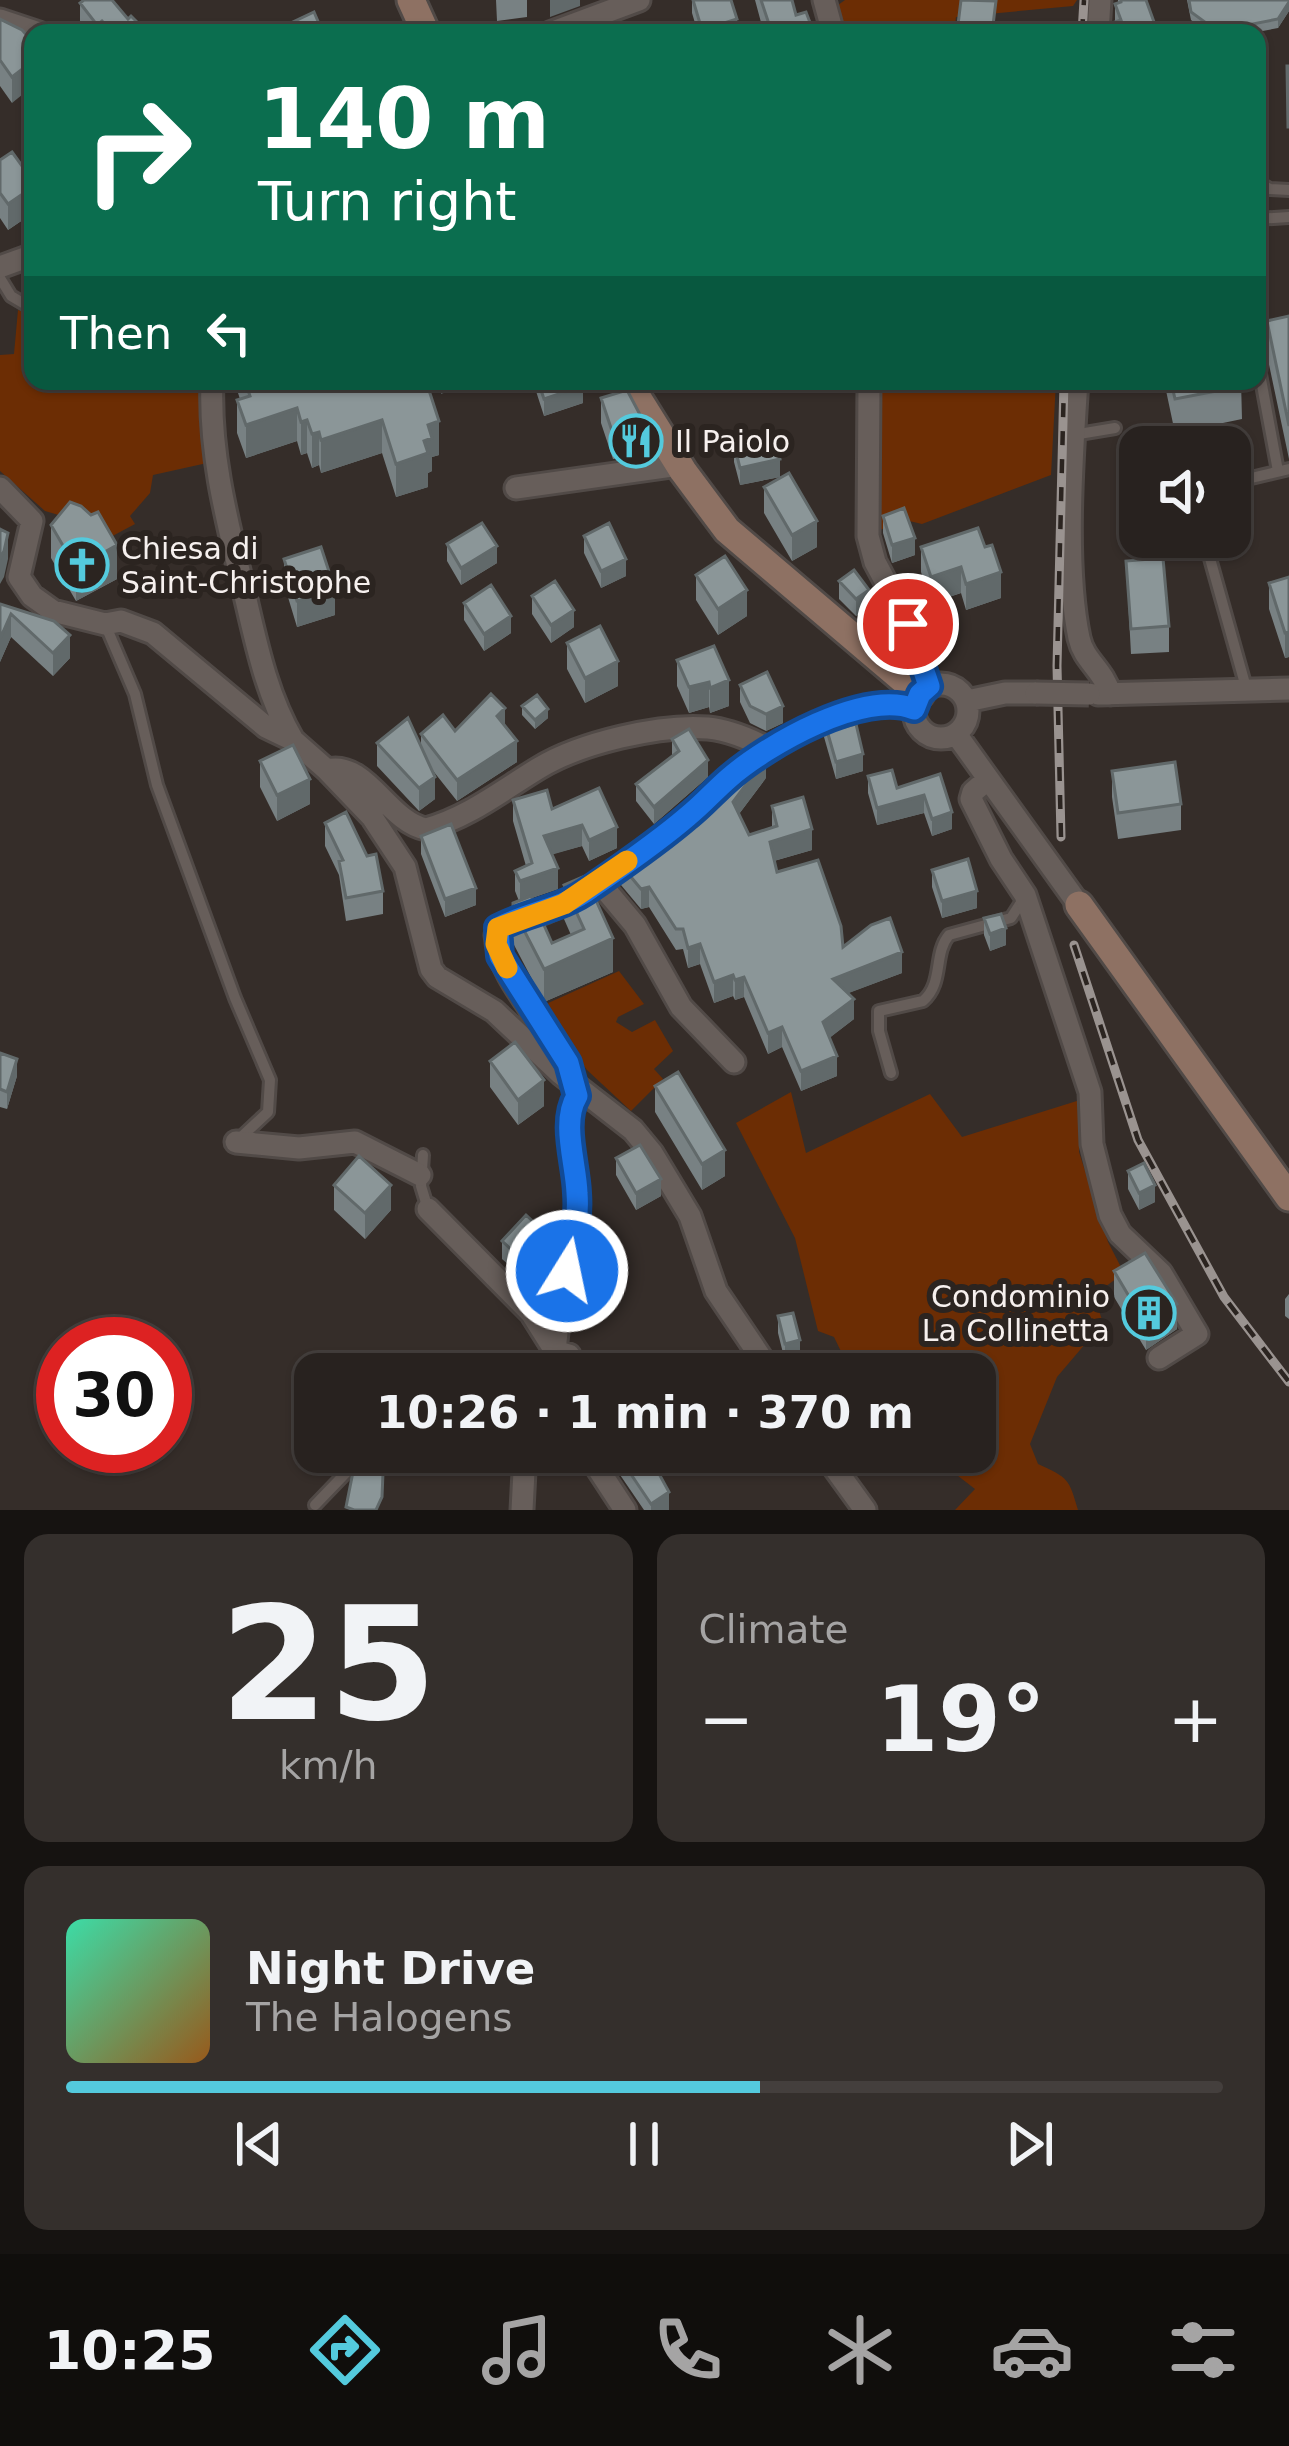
<!DOCTYPE html>
<meta charset="utf-8">
<style>
body{margin:0;font-family:"DejaVu Sans",sans-serif;background:#342f2c;color:#f1f3f6;height:100vh;display:flex;flex-direction:column;font-size:45px;white-space:nowrap}
*{box-sizing:border-box;margin:0}
p{font-size:39px;color:#a5a4a4}
.icon{flex:none;width:66px;height:66px;fill:none;stroke:currentColor;stroke-width:2;stroke-linecap:round;stroke-linejoin:round}
.map{position:relative;height:1510px;overflow:hidden}
.sheet{display:flex;flex-direction:column;gap:24px;padding:24px;background:#161311;flex:1}
.sheet>*{flex:none}
.hud{position:absolute;left:24px;top:24px;width:1242px;height:366px;border-radius:24px;box-shadow:0 3px 9px #0004,0 0 0 3px #443f3d;background:#0b6e4f;color:#fff;overflow:hidden}
.controls{position:absolute;left:1119px;top:426px;display:grid;gap:24px}
.controls a{display:grid;place-items:center;width:132px;height:132px;border-radius:24px;background:#28221f;box-shadow:0 3px 9px #0004,0 0 0 3px #443f3d;font-size:60px}
.speed{position:absolute;left:36px;top:1317px;display:flex;gap:24px;font-size:60px;font-weight:700;text-align:center}
.speed>*{display:grid;place-content:center;width:156px;height:156px;border-radius:50%;background:#28221f;box-shadow:0 3px 9px #0004,0 0 0 3px #443f3d;line-height:1}
.speed .limit{border:18px solid #d22;background:#fff;color:#111}
.pin{position:absolute;display:grid;place-items:center;width:102px;height:102px;color:#fff;margin:-51px;border:6px solid #fff;border-radius:50%;box-shadow:0 3px 12px #0007}
.me{position:absolute;width:132px;margin:-66px;rotate:10deg;stroke-linejoin:round;filter:drop-shadow(0 0 9px #0008)}
.turn{display:flex;align-items:center;gap:42px;height:252px;padding:0 36px;font-size:54px}
.turn .icon{width:156px;height:156px;stroke-width:2.5}
.turn b{display:block;font-size:84px;line-height:102px}
.then{display:flex;align-items:center;height:114px;padding:0 36px;background:#0003;gap:24px;font-size:45px}
.big{font-size:90px;font-weight:800;line-height:1.1}
.sheet .widget{flex:1;display:flex;flex-direction:column;justify-content:center;gap:18px;min-width:0;padding:0 42px;border-radius:24px;background:#342f2c}
.sheet .dial{align-items:center;gap:0}
.dial b{font-size:156px;line-height:1}
.song{display:flex;align-items:center;gap:36px}
.cover{width:144px;height:144px;border-radius:18px;background:linear-gradient(135deg,hsl(160 70% 55%),hsl(30 70% 35%))}
.played{height:12px;border-radius:6px;background:linear-gradient(90deg,#54cadd 60%,#443f3d 60%)}
.keys{display:flex;justify-content:space-around;direction:ltr}
.heat{display:flex;justify-content:space-between;align-items:center;font-size:66px;direction:ltr}
.sheet .tiles{flex:1;display:grid;gap:24px;grid-template-columns:1fr 1fr}
.widget:last-child{grid-column:span 2}
.trip{position:absolute;left:294px;top:1353px;width:702px;height:120px;border-radius:24px;background:#28221f;box-shadow:0 3px 9px #0004,0 0 0 3px #443f3d;font-weight:800;line-height:120px;text-align:center}
.tab-bar{display:flex;height:192px;justify-content:space-around;align-items:center;background:#100e0c;color:#a5a4a4}
.tab-bar .icon{width:84px;height:84px}
.tab-bar .active{color:#54cadd}
.tab-bar b{font-size:54px;color:#f1f3f6}
.map>svg:first-child{display:block}
</style>
<div class="map">
<svg width="1289" height="1510" viewBox="0 0 1289 1510">
<rect width="100%" height="100%" fill="#352d29"/>
<path fill="#6c2d04" d="M845,0H1077L1073,6L956,17L954,33H845L838,5Z
M18,310L33,316V381H205L207,463L153,475L150,493L130,516L135,524L105,540L93,525L45,511L0,471V355L14,354Z
M882,381H1056L1051,475L922,524L905,520L880,530Z
M619,971L644,1004L618,1017L616,1022L632,1032L655,1020L673,1051L654,1069L663,1079L631,1111L587,1070L552,1023L557,1018L546,1004Z
M791,1092L806,1153L930,1094L962,1137L1080,1100L1079,1152L1108,1242L1124,1273L1094,1295L1103,1323L1057,1377L1030,1444L1038,1464C1069,1478 1069,1479 1078,1510H955L975,1489L927,1452H975V1374H852L834,1337L818,1331L795,1238L736,1123Z"/>
<g fill="none" stroke-linecap="round" stroke-linejoin="round">
<g stroke="#514a47" stroke-width="16">
<path id="lane" d="M1257,182L1270,189L1289,190
M1257,219L1289,217
M0,278L11,296L33,309
M1257,340L1289,333
M1257,358L1278,471
M1073,435L1115,428
M1230,483L1289,469
M1204,537L1247,691
M105,624L135,694L157,785L235,998L270,1080L268,1112L238,1140
M891,1073L879,1031V1011L923,1001C944,983 933,954 949,935L1011,918L1024,898
M423,1155L421,1186L428,1209
M315,1505L366,1452"/>
</g>
<g stroke="#514a47" stroke-width="27">
<path id="street" d="M824,0L833,33
M0,20L39,33
M550,33L639,0
M1098,33L1100,0
M0,267L33,255
M212,381C209,453 227,521 244,591C256,642 266,694 293,740
M869,381L868,536L875,562L908,624L929,686
M1077,381C1072,455 1064,566 1079,638C1084,661 1103,669 1110,694
M0,488L32,521L19,577L32,596L53,611L105,624L121,621L153,633L266,727L293,740L327,770L372,817L405,867L431,969L437,977L494,1011L561,1074L633,1130L652,1153L690,1216L716,1291L772,1374
M516,488L679,465
M914 711a27 27 0 1 1 54 0a27 27 0 1 1-54 0Z
M1098,694L1289,689
M967,701L1005,693H1036
M956,734L1079,905
M327,770C366,760 388,822 426,829C469,817 501,791 539,768C580,743 660,724 708,728C730,730 750,739 769,749
M987,780L973,792L971,799L1001,859L1025,895L1090,1092L1092,1144L1110,1215L1120,1234L1161,1273L1197,1334L1159,1358
M686,818C703,804 717,787 735,774C774,743 864,689 914,708
M599,882L635,925L681,1007L734,1062
M236,1142L299,1148L355,1142L420,1175
M428,1209L531,1313L555,1351L569,1355L574,1374
M556,1374C551,1310 578,1259 578,1197C577,1166 560,1123 577,1096C566,1037 499,988 496,935C504,919 528,919 545,912C582,897 610,873 642,851
M587,1452L625,1510
M823,1452L865,1510
M522,1510L525,1452"/>
</g>
<g stroke="#514a47" stroke-width="33">
<path id="secondary" d="M411,0L426,33
M627,381L683,471L727,530L920,694
M1079,905L1289,1197"/>
</g>
<use href="#lane" stroke="#675e5a" stroke-width="10"/>
<use href="#street" stroke="#675e5a" stroke-width="21"/>
<use href="#secondary" stroke="#8e7163" stroke-width="27"/>
<g stroke="#9a9390" stroke-width="9">
<path id="rail" d="M1082,33L1084,0
M1061,837L1057,666L1064,381
M1074,945L1138,1140L1224,1297L1289,1382"/>
</g>
<use href="#rail" stroke="#2b2420" stroke-width="4.5" stroke-dasharray="14" stroke-linecap="butt"/>
<g stroke="#514a47" stroke-width="27" stroke-linecap="butt">
<path id="street-bridge" d="M1036,693L1089,694"/>
</g>
<use href="#street-bridge" stroke="#675e5a" stroke-width="21"/>
</g>
<path fill="#788183" d="M496,0H527V17L497,21Z
M692,0H731L737,33H698L692,13Z
M755,0H792L796,15L814,33H756V28L762,26Z
M1118,0H1146L1158,33H1115V4L1118,3Z
M1187,0H1289V11L1278,28L1252,33H1208L1191,20Z
M80,3L128,19L148,33H85L80,27Z
M0,19L22,30L12,103L0,86Z
M0,160L33,181V213L8,230L0,218Z
M1289,316V459L1267,355V321Z
M234,381H426L439,455L432,457V471L428,473V487L396,497L382,453L321,473L319,465L312,468L307,453L301,455L297,441L246,458L237,433V400L240,399Z
M535,381H582L583,403L544,416L535,388Z
M1164,381H1241L1242,419L1175,433Z
M601,398L647,428V454L613,459L601,423Z
M734,444L780,477L740,485L734,462Z
M764,487L817,547L792,561L764,513Z
M883,516L915,555L892,563L883,533Z
M51,525L117,579L76,601L51,558Z
M978,528L1001,598L966,610L961,593L931,603L921,572V547Z
M584,536L626,576L601,588L584,553Z
M447,544L497,563L461,585L447,561Z
M284,559L335,615L297,627L284,584Z
M1126,561L1169,626V652L1131,654Z
M696,575L747,616L718,635L696,600Z
M1289,577V657L1285,658L1269,609V583Z
M839,581L869,597L900,629V646L896,649L864,619V611L856,616L839,599Z
M532,596L574,627L551,643L532,614Z
M464,603L511,633L484,651L464,620Z
M0,604L70,658L53,676L11,637L0,662Z
M567,643L618,686L585,703L567,669Z
M677,660L729,680V706L710,713L709,707L689,713L677,686Z
M740,685L783,723L766,731L750,723L740,702Z
M522,706L548,718L535,729L522,715Z
M824,720L845,727L863,771L836,779L824,737Z
M505,725L517,762L457,801L430,767L435,799L419,811L377,766V743L421,746V734Z
M672,739L708,777L654,824L636,801V784L672,757Z
M260,761L310,804L277,821L260,787Z
M1112,771L1181,804V830L1118,839L1112,797Z
M940,774L952,829L932,836L924,813L877,825L868,793V776L897,788Z
M766,778L739,814L749,835L772,828V806L812,850L774,861L777,872L843,947L902,973L848,993L854,1019L829,1038L837,1076L801,1091L782,1047L768,1054L744,997L735,1000L733,996L714,1003L700,964L688,968L683,949L676,950L649,907L641,909L621,885V865Z
M513,800L552,809L617,848L589,861L582,846L552,854L558,889L532,898L552,943L571,935L564,919V885L613,972L544,1002L513,943V903L519,901L515,891V871L526,866L513,821Z
M325,823L383,891V914L346,921L339,875L325,846Z
M421,836L476,905L445,917L421,854Z
M932,870L977,908L942,918L932,887Z
M984,918L1006,945L990,951L984,935Z
M0,1053L17,1076L7,1109L0,1107Z
M490,1061L544,1106L518,1125L490,1087Z
M655,1086L725,1176L702,1190L655,1112Z
M616,1158L661,1196L636,1210L616,1175Z
M1128,1171L1155,1202L1139,1210L1128,1189Z
M334,1185L391,1210L365,1239L334,1210Z
M502,1241L551,1255L527,1281L502,1259Z
M1114,1271L1177,1329L1146,1350L1114,1297Z
M1289,1294V1319L1285,1316V1299Z
M778,1316L800,1358L785,1361L778,1333Z
M614,1452H675V1460L659,1473L669,1510H644L614,1466Z"/>
<path fill="#61696a" d="M550,0H580V6L550,17Z
M1289,2V11L1278,28V19Z
M737,19V33H702V30Z
M33,61V86L12,103V77Z
M33,187V213L8,230V204Z
M1263,281V315L1257,316V283Z
M441,381H475L441,394Z
M583,386V403L544,416V399Z
M297,408V441L246,458V425Z
M307,420V453L301,455V422Z
M382,420V453L321,473V440Z
M439,421V455L432,457V471L428,473V487L396,497V464L428,425Z
M319,432V465L312,468V434Z
M780,459V477L740,485V468Z
M817,521V547L792,561V535Z
M8,533V559L4,577L0,584V559Z
M915,538V555L892,563V545Z
M117,545V579L76,601V568Z
M497,546V563L461,585V568Z
M626,559V576L601,588V571Z
M961,567V593L931,603V577Z
M1001,572V598L966,610V584Z
M335,590V615L297,627V601Z
M747,590V616L718,635V609Z
M869,590V607L864,602V611L856,616V599Z
M574,610V627L551,643V625Z
M11,614V637L0,662V639Z
M511,616V633L484,651V634Z
M900,629V646L896,649V632Z
M1289,632V657L1285,658V633Z
M70,635V658L53,676V653Z
M618,661V686L585,703V678Z
M729,680V706L710,713V688Z
M709,682V707L689,713V687Z
M783,706V723L766,731V714Z
M505,708V729L497,716Z
M548,709V718L535,729V720Z
M517,741V762L457,801V780Z
M863,754V771L836,779V762Z
M766,758V778L733,822V802Z
M708,760V777L654,824V807Z
M435,777V799L419,811V788Z
M310,779V804L277,821V795Z
M924,795V813L877,825V808Z
M952,812V829L932,836V819Z
M582,825V846L544,857V836Z
M617,827V848L589,861V840Z
M812,829V850L770,862V842Z
M558,868V889L520,902V881Z
M649,887V907L641,909V889Z
M476,888V905L445,917V899Z
M977,891V908L942,918V901Z
M1006,928V945L990,951V934Z
M613,938V972L544,1002V969Z
M700,944V964L688,968V948Z
M902,952V973L833,999V979Z
M733,975V996L714,1003V982Z
M744,977V997L735,1000V980Z
M854,999V1019L823,1043V1022Z
M782,1027V1047L768,1054V1033Z
M837,1056V1076L801,1091V1071Z
M17,1059V1076L7,1109V1092Z
M544,1080V1106L518,1125V1100Z
M725,1150V1176L702,1190V1164Z
M661,1179V1196L636,1210V1193Z
M391,1185V1210L365,1239V1213Z
M1155,1185V1202L1139,1210V1193Z
M551,1238V1255L527,1281V1264Z
M1177,1304V1329L1146,1350V1325Z
M800,1340V1358L785,1361V1344Z
M664,1452H675V1460L652,1478V1461Z
M669,1492V1510H651V1504Z"/>
<path fill="#8b9698" stroke="#61696a" stroke-width="3" d="M84,0H112L128,19L131,16L148,33H114L102,21L97,25L80,3Z
M693,0H731L737,19L702,30Z
M761,0H792L796,15L806,12L814,33H758L756,28L769,24Z
M961,0L996,1L992,33H957Z
M1121,0H1146L1158,33H1119L1115,22L1121,20L1115,4L1121,2Z
M1189,0H1289V2L1278,19L1217,31L1191,12Z
M314,12L323,33H275L274,31Z
M0,19L22,30L33,42V61L12,77L0,60Z
M1287,66H1289V127H1288Z
M12,152L33,181V187L8,204L0,193V160Z
M1257,252L1263,281L1257,283Z
M1289,316V426L1267,321Z
M245,381H426L439,421L428,425L432,438L424,441L428,453L396,464L382,420L321,440L319,432L312,434L307,420L301,422L297,408L246,425L237,400L250,396Z
M538,381H582L583,386L544,399Z
M1171,381H1241L1242,386L1175,399Z
M627,390L647,428L613,434L601,398Z
M775,436L780,459L740,468L734,444Z
M789,473L817,521L792,535L764,487Z
M70,502L81,506L91,515L98,512L117,545L76,568L51,525Z
M904,508L915,538L892,545L883,516Z
M482,523L497,546L461,568L447,544Z
M609,523L626,559L601,571L584,536Z
M978,528L985,547L992,545L1001,572L966,584L961,567L931,577L921,547Z
M0,529L8,533L4,551L0,559Z
M321,547L335,590L297,601L284,559Z
M725,556L747,590L718,609L696,575Z
M1163,558L1169,626L1131,629L1126,561Z
M854,570L869,590L856,599L839,581Z
M1289,577V632L1285,633L1269,583Z
M555,581L574,610L551,625L532,596Z
M491,585L511,616L484,634L464,603Z
M881,588L900,629L896,632L864,602Z
M0,604L54,621L70,635L53,653L11,614L0,639Z
M600,626L618,661L585,678L567,643Z
M714,646L729,680L710,688L709,682L689,687L677,660Z
M767,672L783,706L766,714L750,706L740,685Z
M491,694L505,708L497,716L517,741L457,780L421,734L443,715L455,731Z
M537,695L548,709L535,720L522,706Z
M840,713L845,727L856,724L863,754L836,762L824,720Z
M408,718L435,777L419,788L377,743Z
M689,729L708,760L654,807L636,784L679,751L672,739Z
M293,745L310,779L277,795L260,761Z
M762,751L766,758L733,802L749,835L777,826L772,806L803,797L812,829L770,842L777,872L818,860L841,926L843,947L871,925L890,918L902,952L833,979L854,999L823,1022L837,1056L801,1071L782,1027L768,1033L744,977L735,980L733,975L714,982L700,944L688,948L683,929H676L649,887L641,889L621,865L686,817Z
M1175,762L1181,804L1118,813L1112,771Z
M892,770L897,788L940,774L952,812L932,819L924,795L877,808L868,776Z
M599,788L617,827L589,840L582,825L544,836L558,868L520,881L515,871L532,863L513,800L547,790L552,809Z
M346,812L367,856L376,854L383,891L346,898L339,861L343,860L325,823Z
M451,824L476,888L445,899L421,836Z
M968,859L977,891L942,901L932,870Z
M585,876L613,938L544,969L513,909V903L531,896L552,943L584,929L564,885Z
M1001,914L1006,928L990,934L984,918Z
M515,1042L544,1080L518,1100L490,1061Z
M0,1053L17,1059L7,1092L0,1089Z
M678,1072L725,1150L702,1164L655,1086Z
M640,1145L661,1179L636,1193L616,1158Z
M359,1156L391,1185L365,1213L334,1185Z
M1144,1163L1155,1185L1139,1193L1128,1171Z
M526,1215L551,1238L527,1264L502,1241Z
M1145,1253L1177,1304L1146,1325L1114,1271Z
M793,1313L800,1340L785,1344L778,1316Z
M616,1452H664L652,1461L669,1492L651,1504Z
M353,1472L383,1473L382,1497L376,1510H354L346,1507Z"/>
<g fill="none" stroke-linecap="round" stroke-linejoin="round">
<g stroke="#114b97" stroke-width="30">
<path id="route" d="M567,1271C574,1246 579,1220 577,1193C576,1163 561,1122 577,1096L568,1063L500,956L498,928C527,912 563,909 591,888C624,865 658,842 688,816C703,804 715,790 729,778C767,745 864,689 914,709L920,694L929,686L908,624"/>
</g>
<use href="#route" stroke="#1a73e8" stroke-width="21"/>
<path stroke="#f59e0b" stroke-width="21" d="M507,968L496,944L498,928L564,904L627,861"/>
</g>
<defs>
<g id="restaurant-ring" transform="scale(2.7)"><circle r="9.5" fill="#2b2420" stroke="#54cadd" stroke-width="1.5"/><path d="M-5-6h1v4h1v-4h1v4h1v-4h1v5L-1.5 .5V6h-2V.5L-5-1ZM5-6V6H3V1.5H1.5Q1.5-4 5-6Z" fill="#54cadd"/></g>
<g id="church-ring" transform="scale(2.7)"><circle r="9.5" fill="#2b2420" stroke="#54cadd" stroke-width="1.5"/><path d="M-1.2-6h2.4v3.5h3.3v2.4h-3.3V6h-2.4V-.1h-3.3v-2.4h3.3Z" fill="#54cadd"/></g>
<g id="building-ring" transform="scale(2.7)"><circle r="9.5" fill="#2b2420" stroke="#54cadd" stroke-width="1.5"/><path d="M-4-6H4V6H1V3H-1V6H-4ZM-2.5-4.3h1.7v1.8h-1.7ZM.8-4.3h1.7v1.8H.8ZM-2.5-1h1.7V.8h-1.7ZM.8-1h1.7V.8H.8Z" fill="#54cadd"/></g>
</defs>
<g fill-rule="evenodd">
<use href="#restaurant-ring" x="636" y="441"/>
<use href="#church-ring" x="82" y="565"/>
<use href="#building-ring" x="1149" y="1313"/>
</g>
<g text-anchor="middle" dominant-baseline="central" stroke-width="12" stroke-linejoin="round" paint-order="stroke">
<g font-size="30" fill="#f6f0ee" stroke="#2b2420" text-anchor="start">
<text x="675" y="441">Il Paiolo</text>
<text x="121" y="548">Chiesa di<tspan x="121" dy="34">Saint-Christophe</tspan></text>
<text x="1110" y="1296" text-anchor="end">Condominio<tspan x="1110" dy="34">La Collinetta</tspan></text>
</g>
</g>
</svg>
<div class="controls">
<a><svg class="icon" aria-label="sound" viewBox="0 0 24 24"><path d="M4 9h4l5-4v14l-5-4H4zM17 9q2 3 0 6"/></svg></a>
</div>
<div class="speed"><div class="limit">30</div></div>
<div class="pin" style="left:908px;top:624px;background:#d93025"><svg class="icon" aria-label="arrive" viewBox="0 0 24 24"><path d="M6 21V4h12l-3 4 3 4H6"/></svg></div>
<svg class="me" style="left:567px;top:1271px" viewBox="-20 -20 40 40"><circle r="17" fill="#1a73e8" stroke="#fff" stroke-width="3"/><path d="M0-11L8 9 0 5-8 9z" fill="#fff"/></svg>
<div class="trip">10:26 · 1 min · 370 m</div>
<div class="hud">
<div class="turn"><svg class="icon" aria-label="right" viewBox="0 0 24 24"><path d="M7 20v-9h11M14 6l5 5-5 5"/></svg><div><b>140 m</b>Turn right</div></div>
<div class="then">Then<svg class="icon" aria-label="left" viewBox="0 0 24 24"><path d="M17 20v-9H6M10 6l-5 5 5 5"/></svg></div>
</div>
</div>
<section class="sheet">
<div class="tiles">
<div class="widget dial"><b>25</b><p>km/h</p></div>
<div class="widget"><p>Climate</p>
<div class="heat"><a>−</a><b class="big">19°</b><a>+</a></div>
</div>
<div class="widget">
<div class="song"><i class="cover"></i><div><b>Night Drive</b><p>The Halogens</p></div></div>
<div class="played"></div>
<div class="keys"><svg class="icon" aria-label="previous" viewBox="0 0 24 24"><path d="M18 5L8 12l10 7zM5 5v14"/></svg><svg class="icon" aria-label="pause" viewBox="0 0 24 24"><path d="M8 5v14M16 5v14"/></svg><svg class="icon" aria-label="next" viewBox="0 0 24 24"><path d="M6 5l10 7-10 7zM19 5v14"/></svg></div>
</div>
</div>
</section>
<nav class="tab-bar">
<b>10:25</b>
<svg class="icon active" aria-label="directions" viewBox="0 0 24 24"><path d="M12 3l9 9-9 9-9-9zM9 14v-3h6M13 9l2 2-2 2"/></svg>
<svg class="icon" aria-label="music" viewBox="0 0 24 24"><path d="M9 18V5l10-2v13"/><circle cx="6" cy="18" r="3"/><circle cx="16" cy="16" r="3"/></svg>
<svg class="icon" aria-label="phone" viewBox="0 0 24 24"><path d="M5 4h4l2 5-3 2q2 4 5 5l2-3 5 2v4C11 20 4 13 5 4z"/></svg>
<svg class="icon" aria-label="climate" viewBox="0 0 24 24"><path d="M12 3v18M4 7l16 10M4 17L20 7"/></svg>
<svg class="icon" aria-label="car" viewBox="0 0 24 24"><path d="M5 17H2v-5l4-1 3-4h7l3 4 3 1v5h-3M9 17h6M6 11h13"/><circle cx="7" cy="17" r="2"/><circle cx="17" cy="17" r="2"/></svg>
<svg class="icon" aria-label="filters" viewBox="0 0 24 24"><path d="M4 7h16M4 17h16"/><circle cx="9" cy="7" r="2"/><circle cx="15" cy="17" r="2"/></svg>
</nav>
